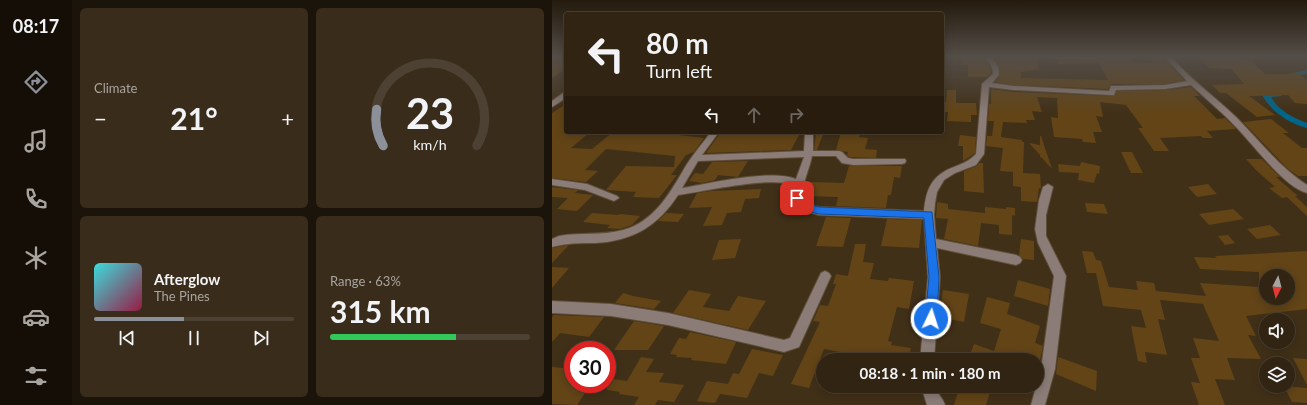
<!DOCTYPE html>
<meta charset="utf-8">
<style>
body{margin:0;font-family:Lato,sans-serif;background:#392c1b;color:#f1f3f6;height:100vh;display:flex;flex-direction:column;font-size:15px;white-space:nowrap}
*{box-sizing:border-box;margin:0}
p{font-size:13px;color:#a8a49f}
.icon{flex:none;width:22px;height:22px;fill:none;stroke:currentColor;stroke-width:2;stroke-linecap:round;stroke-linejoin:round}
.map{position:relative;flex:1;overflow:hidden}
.side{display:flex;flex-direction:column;gap:8px;padding:8px;background:#1b140a;width:480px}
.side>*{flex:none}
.hud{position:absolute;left:12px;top:12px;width:380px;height:122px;border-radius:4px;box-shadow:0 2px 10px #0003,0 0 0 1px #4c4132;background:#312412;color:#f1f3f6;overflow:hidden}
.needle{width:26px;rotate:186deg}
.tools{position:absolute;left:707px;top:269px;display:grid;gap:8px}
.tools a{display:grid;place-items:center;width:36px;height:36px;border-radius:50%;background:#312412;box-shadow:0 2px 10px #0003,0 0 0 1px #4c4132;font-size:20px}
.speed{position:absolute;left:12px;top:341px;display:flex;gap:8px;font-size:20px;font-weight:700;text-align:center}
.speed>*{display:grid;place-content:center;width:52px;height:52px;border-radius:50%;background:#312412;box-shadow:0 2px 10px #0003,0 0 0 1px #4c4132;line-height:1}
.speed .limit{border:6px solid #d22;background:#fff;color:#111}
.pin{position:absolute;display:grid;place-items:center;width:34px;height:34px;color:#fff;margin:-17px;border-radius:8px;box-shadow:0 2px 6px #0006}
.me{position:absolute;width:44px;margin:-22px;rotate:4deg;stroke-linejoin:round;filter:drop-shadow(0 0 3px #0008)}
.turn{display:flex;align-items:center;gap:14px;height:84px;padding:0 16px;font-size:18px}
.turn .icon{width:52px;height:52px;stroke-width:2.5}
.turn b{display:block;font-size:28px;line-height:34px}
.lanes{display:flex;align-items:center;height:38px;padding:0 16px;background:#0003;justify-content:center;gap:20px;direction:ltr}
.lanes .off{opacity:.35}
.big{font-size:30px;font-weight:700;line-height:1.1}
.side .tile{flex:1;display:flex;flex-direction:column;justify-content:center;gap:6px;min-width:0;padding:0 14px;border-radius:6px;background:#392c1b}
.side .dial{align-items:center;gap:0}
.dial svg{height:104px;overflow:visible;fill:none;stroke:#4c4132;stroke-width:7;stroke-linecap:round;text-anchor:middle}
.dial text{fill:#f1f3f6;stroke:none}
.song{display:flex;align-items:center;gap:12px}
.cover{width:48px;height:48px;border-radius:6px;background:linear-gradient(135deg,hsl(180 70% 55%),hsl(340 70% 35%))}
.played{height:4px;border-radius:2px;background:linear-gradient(90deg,#8c9099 45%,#4c4132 45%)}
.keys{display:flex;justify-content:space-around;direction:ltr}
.heat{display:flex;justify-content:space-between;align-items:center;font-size:22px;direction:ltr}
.charge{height:6px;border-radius:3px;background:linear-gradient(90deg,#34c759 63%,#4c4132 0)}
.side .tiles{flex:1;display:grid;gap:8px;grid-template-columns:repeat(2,1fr)}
.trip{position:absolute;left:264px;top:353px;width:228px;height:40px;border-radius:20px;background:#312412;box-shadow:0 2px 10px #0003,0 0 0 1px #4c4132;font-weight:700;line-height:40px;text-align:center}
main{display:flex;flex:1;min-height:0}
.tabs{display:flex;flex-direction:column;width:72px;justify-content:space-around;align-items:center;background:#140e07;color:#a8a49f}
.tabs .icon{width:28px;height:28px}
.tabs .on{color:#8c9099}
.tabs b{font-size:18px;color:#f1f3f6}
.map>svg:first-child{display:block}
</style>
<main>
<nav class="tabs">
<b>08:17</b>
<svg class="icon on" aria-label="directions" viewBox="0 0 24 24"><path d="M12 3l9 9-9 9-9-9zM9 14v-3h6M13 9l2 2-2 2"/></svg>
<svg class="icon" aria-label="music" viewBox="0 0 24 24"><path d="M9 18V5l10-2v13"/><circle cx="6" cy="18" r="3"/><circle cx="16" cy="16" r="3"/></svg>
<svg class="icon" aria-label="phone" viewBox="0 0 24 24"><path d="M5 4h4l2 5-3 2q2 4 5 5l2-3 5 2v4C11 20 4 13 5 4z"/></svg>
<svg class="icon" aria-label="climate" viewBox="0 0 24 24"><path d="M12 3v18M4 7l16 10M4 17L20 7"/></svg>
<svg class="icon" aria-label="car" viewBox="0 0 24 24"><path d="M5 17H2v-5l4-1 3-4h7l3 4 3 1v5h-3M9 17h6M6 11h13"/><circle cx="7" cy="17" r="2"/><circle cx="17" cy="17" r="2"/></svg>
<svg class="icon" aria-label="filters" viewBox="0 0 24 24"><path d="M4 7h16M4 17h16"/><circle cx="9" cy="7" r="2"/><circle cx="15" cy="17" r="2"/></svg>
</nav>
<section class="side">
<div class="tiles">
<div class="tile"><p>Climate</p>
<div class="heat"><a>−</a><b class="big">21°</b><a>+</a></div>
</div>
<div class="tile dial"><svg viewBox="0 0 100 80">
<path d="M14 69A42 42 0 1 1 86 69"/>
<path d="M14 69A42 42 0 0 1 9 41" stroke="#8c9099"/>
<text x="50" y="56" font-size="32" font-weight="700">23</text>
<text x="50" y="72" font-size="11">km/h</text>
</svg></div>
<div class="tile">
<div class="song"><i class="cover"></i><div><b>Afterglow</b><p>The Pines</p></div></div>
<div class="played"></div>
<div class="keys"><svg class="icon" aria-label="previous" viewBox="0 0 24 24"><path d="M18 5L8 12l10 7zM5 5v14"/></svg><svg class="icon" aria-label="pause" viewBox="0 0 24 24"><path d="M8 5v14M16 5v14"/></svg><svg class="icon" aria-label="next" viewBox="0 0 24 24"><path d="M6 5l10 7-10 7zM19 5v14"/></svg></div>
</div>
<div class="tile"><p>Range · 63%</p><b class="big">315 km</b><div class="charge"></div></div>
</div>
</section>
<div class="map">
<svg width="755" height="405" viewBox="0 0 755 405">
<rect width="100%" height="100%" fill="#413018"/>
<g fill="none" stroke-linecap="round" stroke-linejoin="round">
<path fill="#006589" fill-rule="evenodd" d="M755,70V74L741,76L740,82L738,83L734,81L736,74Z
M726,92L730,94L729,96L719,97C727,111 740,117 755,123V128C736,123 720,112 710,95L714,93Z"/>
</g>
<path fill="#624417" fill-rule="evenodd" d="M5,56H14V69L0,78V59Z
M409,56H430L438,67L439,73L435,77H416V65H409Z
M544,56H576L580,62L602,63L598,57L612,58L632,80L613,84H559L556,89L462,85L443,82L448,76V71L446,63L440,57H484L487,69L469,72V78L556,80L547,63L506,64L507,60H540L544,58Z
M647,56H681L684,59L699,60L713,74H748L755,81V104L743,103L736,95L697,96L723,115L705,117L674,93H668L660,85L692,84L680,69L657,68Z
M639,87L648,96H642L665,119L673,118L684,129L655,131L661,138H651L649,136L608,138L617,151H602L586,128H591L574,105L548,102L551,117L544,116L550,132H541L544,143L531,142L530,139L502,137L499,117L506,118L505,98L485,97L490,112L480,111L483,120H474L475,123L451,122L449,137L470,140V142H472L471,173L488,174L489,188H487L485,202L469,201V187L461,186V172L448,171L451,148L434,146L435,136H440L442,121H436L437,104H439V89L462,92L562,96L565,91L613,90Z
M395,90H404V103H424L425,115H419V122L395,121L396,112H391L392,102H394Z
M14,104V132H38L19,148L40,149L61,132H100L152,138L142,152L134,155L119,175H125L107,198L81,197L84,192L54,190L74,166L122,167L123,156L54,149L33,170L46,171L34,182L0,178V113Z
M719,119L737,133H731L750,148H755V176H746L736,169L691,122Z
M199,132L248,133L239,150L154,153L168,133L197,134Z
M264,132H272L265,150H262Z
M289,132H309L307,137L316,138L313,149L325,150L324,158L297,157L295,155L296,152L284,150Z
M408,135L424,137L423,153L411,161V146H406Z
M488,136H489L500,169L490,158L488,157V155L477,143L488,145Z
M569,152H580L591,173H579Z
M694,159H710L728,177H724L746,196H743L755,207V216L735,197L730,198L717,188L723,187L704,170Z
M196,161L186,177L166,175L163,180L150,183L137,181L143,173L151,174L160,162Z
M529,162L548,166L547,174L545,173L542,183L526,180L527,173L507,172L506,164L528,166Z
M427,163H431L432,193L412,191V171L425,166Z
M297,166H350L348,178L342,177L339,195H336L334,208L284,206L286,197L253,196L258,182L292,183Z
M656,184L665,194L645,197L636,187Z
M0,187L26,190L23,193L41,195L25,211L5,209L16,198L0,197Z
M209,189L207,198L193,199L189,212L175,213L170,225L151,226L160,207L137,208L145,193L159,191Z
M385,202L396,204V209L433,213V207L454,209V207L463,208V216L460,215V235L447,234V225L429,223L426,246L392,239L396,219L384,218Z
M533,203L552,204L556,214L535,212Z
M681,209L692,219L657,225L647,214Z
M40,213L66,215L68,214L88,216L80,225L68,229L55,228L58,225L31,222Z
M114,213L132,214L126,222L106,221Z
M274,217L299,218L291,247L264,246Z
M335,219L370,220L367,248L329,246Z
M718,225L729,235L705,239L695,229Z
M676,235L683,243L673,245L666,236Z
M189,239L183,258L160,260L167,240Z
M469,239L482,241V260L471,259L467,255Z
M303,244H314L311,262L322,263L318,279L336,281L337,278L362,281L357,309L345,307L336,341L340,342L339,345L359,348L356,360H312L297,357L298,354L272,349L257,388L239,384L268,322L261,321L268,305L276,306L284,284H281L284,274L296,276Z
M17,245L0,263V248Z
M530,251L541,252L544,260L549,261L557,287L586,290L584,281L602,283L604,291L654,296L648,283L707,287V272L648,269L642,257L665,258L663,256L755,251V309L694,316L704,336L696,335L709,359L675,358L683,380L663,379L673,405H647L639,382L648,383L639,358H648L641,338L667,341L651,304L608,300L613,320L606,319L615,355L593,352L595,363L586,361L579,326L594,328L589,310L551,306L544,273H535ZM714,276H736V298H714Z
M0,267L17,268L0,288Z
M466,280L498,289L496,306L462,296Z
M137,290L159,294L151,307L177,311L186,296L214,301L196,330L121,313Z
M391,290L417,294L412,322L387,317Z
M71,293L81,296L109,301L102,309L63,303Z
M435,297L458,303L455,314L488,326L483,343L491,346L488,360H442L435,357L434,360H425L417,357L422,344L442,351L449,329L428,323Z
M2,315L52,317L37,337L8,333L0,342V317Z
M82,321L112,326L96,350H62Z
M138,332L184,342L174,364L139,360L140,358L124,357L125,355L118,354L127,338L134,339Z
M200,349L231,355L221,376L207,373L195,398L168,394L163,403L145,401L155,381L176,384L181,373L187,374Z
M89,357L102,359L94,372L112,373L107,382L132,385L122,402L106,400L103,405H82L87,397L67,394L68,392L55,390V378L75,381Z
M506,357L545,371L544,391L504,374Z
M741,358L755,359V385Z
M0,367L21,369V384H39L25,405L0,404Z
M408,386H440L434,405H402Z
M732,386L755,388V403L740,402Z"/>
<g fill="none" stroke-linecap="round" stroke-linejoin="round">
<g stroke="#5e4e38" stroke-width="2">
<path id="minor" d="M0,56H4L0,58Z
M431,56C442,56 447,64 447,75L440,83L462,86L557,91L559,86H562L613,85L635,81L612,56H618C638,79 662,96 684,117C707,140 727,167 755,185V193C732,187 701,144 684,127C670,112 654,99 639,85L613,89L564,90L562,95H559L462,90L437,87L432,154L424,165L403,173L392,180L385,192L383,203L382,215L384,239L464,255L468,257L470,260L468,263L464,265L385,248L388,277L382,360H368L376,277L372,219L267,215L245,209L242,199V185C218,176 154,191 126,195C106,226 81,241 43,243C28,243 15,243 0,247V239L7,236C28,232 49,236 71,230C103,222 119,191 135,164C142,153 151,143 159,132H167L150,155L252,151L253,132H261V151H287L290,152L296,158L301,159H353L354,161L353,163L350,164L301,165L290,163L284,156H260C257,172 247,187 253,204L267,207L372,211C374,189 380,175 402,167C412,163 417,161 424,154L430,84L441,74C441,65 436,62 431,56ZM252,157L244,179C219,169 159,183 130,188L146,161Z
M491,56H542L543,57L540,59L494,58Z
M11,93H14V98L0,107V101Z
M0,179L35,184L65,196L67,198L62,201L33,190L0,185Z
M496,184L501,187L494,215V236L514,276L503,369L493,405H479L489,369L502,276L486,243L483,229L487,200L491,187Z
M273,271L277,273L279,276L247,347L232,352L116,325L59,316L0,313V301L59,304L116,313L232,340L238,338L269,273Z
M369,386H383C386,396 390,396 393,405H375Z"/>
</g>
<use href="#minor" fill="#8b7c77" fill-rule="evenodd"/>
</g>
<linearGradient id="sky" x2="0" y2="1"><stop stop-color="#241a0d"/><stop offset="0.5" stop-color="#544e48"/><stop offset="1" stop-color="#544e48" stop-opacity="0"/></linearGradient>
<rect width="755" height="113" fill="url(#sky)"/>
<path fill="#1a73e8" stroke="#114b97" d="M245,195L248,196L252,204L267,207L380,212L387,277L385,319L383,322L379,324L375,322L373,319L377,277L372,218L267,214L246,209L241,198Z"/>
</svg>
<div class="tools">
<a><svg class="needle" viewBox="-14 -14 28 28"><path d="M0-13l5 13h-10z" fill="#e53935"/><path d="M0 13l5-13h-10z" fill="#a8a49f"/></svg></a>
<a><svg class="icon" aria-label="sound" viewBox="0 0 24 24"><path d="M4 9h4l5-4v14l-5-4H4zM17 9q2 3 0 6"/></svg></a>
<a><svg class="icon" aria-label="layers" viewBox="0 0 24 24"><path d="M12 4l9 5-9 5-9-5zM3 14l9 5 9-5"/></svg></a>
</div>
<div class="speed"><div class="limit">30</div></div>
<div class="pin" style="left:245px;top:198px;background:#d93025"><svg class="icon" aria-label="arrive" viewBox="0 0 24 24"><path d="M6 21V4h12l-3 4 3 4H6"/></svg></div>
<svg class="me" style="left:379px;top:319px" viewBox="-20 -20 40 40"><circle r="17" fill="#1a73e8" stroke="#fff" stroke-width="3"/><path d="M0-11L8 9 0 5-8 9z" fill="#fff"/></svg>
<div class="trip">08:18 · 1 min · 180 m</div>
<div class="hud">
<div class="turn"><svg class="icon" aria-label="left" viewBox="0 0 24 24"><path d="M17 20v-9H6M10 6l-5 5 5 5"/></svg><div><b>80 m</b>Turn left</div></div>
<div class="lanes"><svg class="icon" aria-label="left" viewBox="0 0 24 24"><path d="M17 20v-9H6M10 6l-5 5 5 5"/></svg><svg class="icon off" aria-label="ahead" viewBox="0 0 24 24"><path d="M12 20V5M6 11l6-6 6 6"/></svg><svg class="icon off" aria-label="right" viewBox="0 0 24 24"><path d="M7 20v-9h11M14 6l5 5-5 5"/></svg></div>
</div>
</div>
</main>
